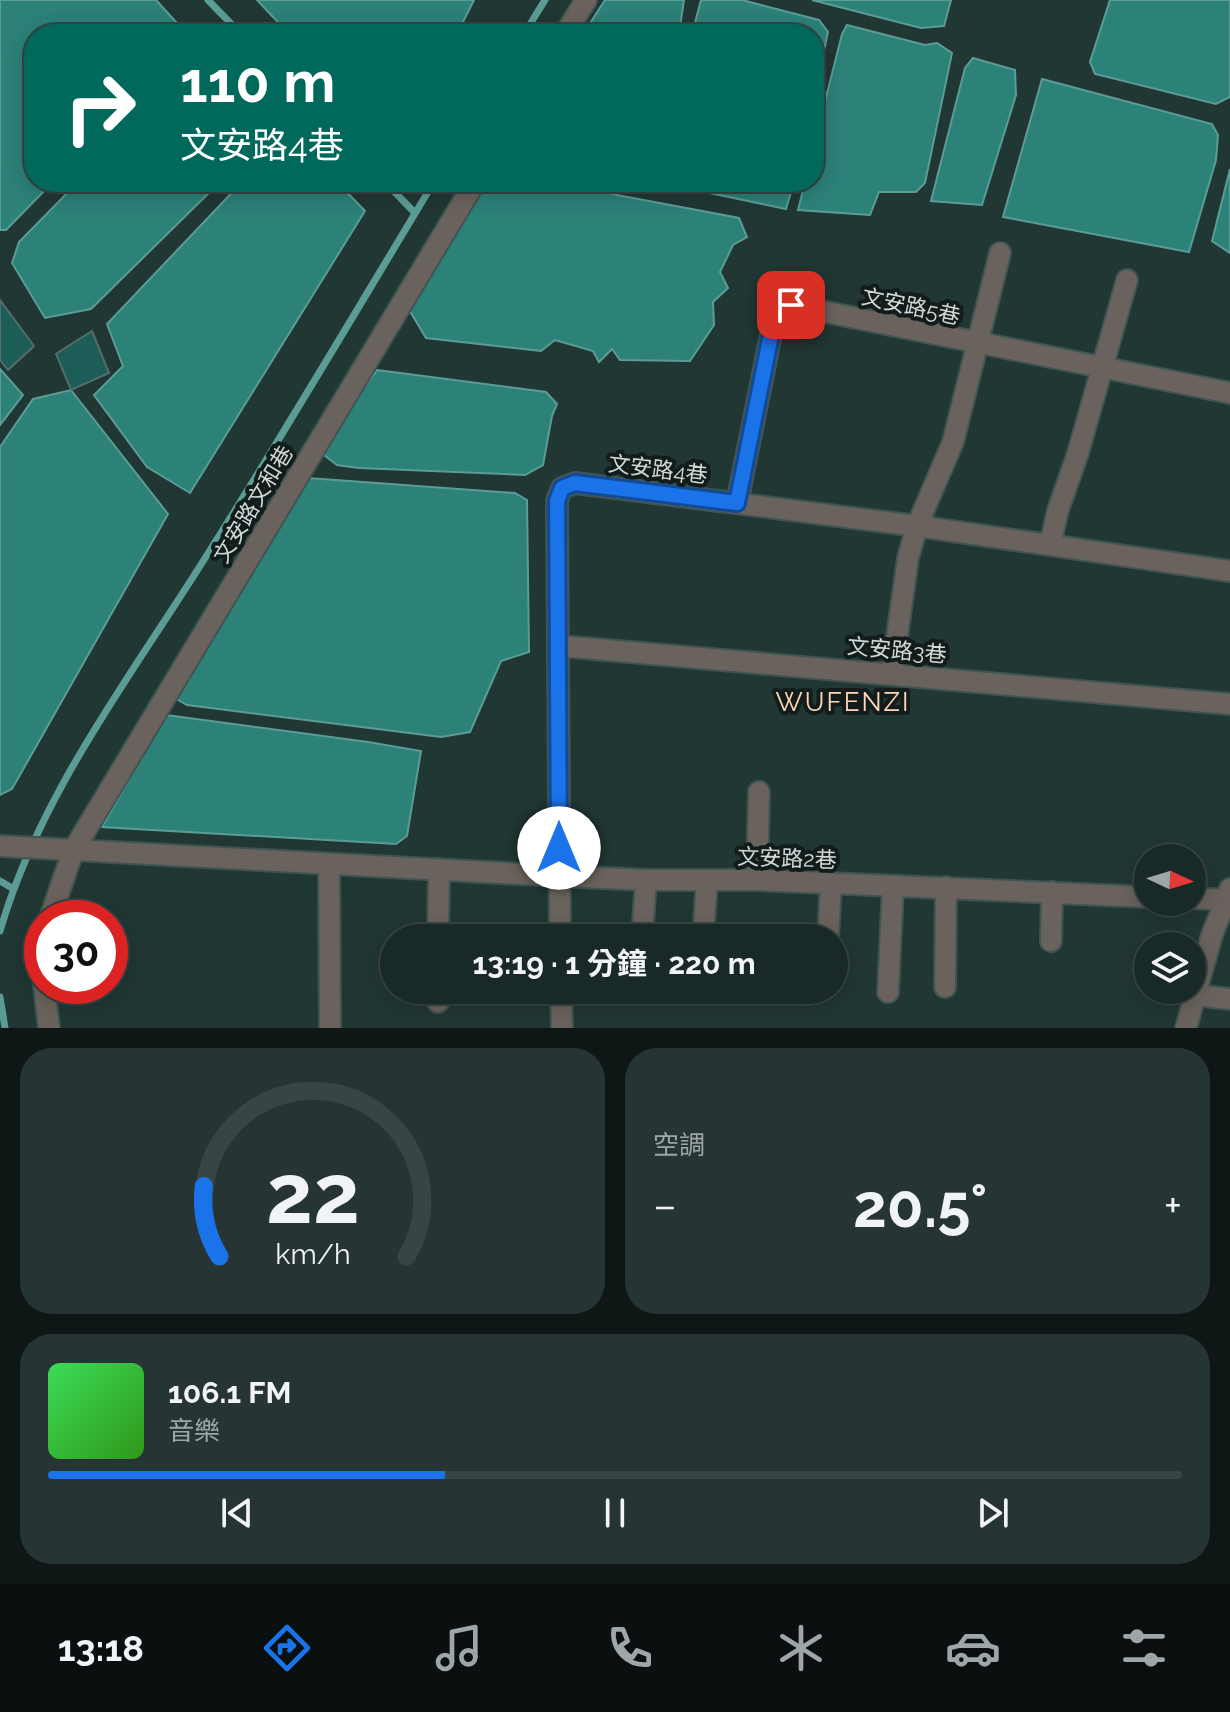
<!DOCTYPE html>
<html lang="zh-TW">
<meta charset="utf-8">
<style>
body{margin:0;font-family:Raleway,"Noto Sans TC",sans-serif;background:#263533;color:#f1f3f6;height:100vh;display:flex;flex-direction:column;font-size:30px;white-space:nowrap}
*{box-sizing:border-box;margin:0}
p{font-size:26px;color:#9fa6a7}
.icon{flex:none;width:44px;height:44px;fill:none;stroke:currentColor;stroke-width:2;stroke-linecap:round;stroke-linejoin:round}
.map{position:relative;height:1028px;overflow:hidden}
.details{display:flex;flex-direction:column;gap:20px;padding:20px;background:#0e1715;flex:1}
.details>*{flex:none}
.top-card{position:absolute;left:24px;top:24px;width:800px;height:168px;border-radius:32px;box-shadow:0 4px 20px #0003,0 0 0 2px #374544;background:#00695c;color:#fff;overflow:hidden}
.needle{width:52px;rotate:94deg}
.fabs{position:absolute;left:1134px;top:844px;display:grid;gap:16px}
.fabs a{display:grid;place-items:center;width:72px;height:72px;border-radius:50%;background:#192927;box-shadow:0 4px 20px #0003,0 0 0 2px #374544;font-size:40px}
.speed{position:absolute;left:24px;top:900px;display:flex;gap:16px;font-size:40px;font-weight:700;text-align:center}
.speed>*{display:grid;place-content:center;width:104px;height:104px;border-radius:50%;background:#192927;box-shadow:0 4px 20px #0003,0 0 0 2px #374544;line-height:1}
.speed .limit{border:12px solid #d22;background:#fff;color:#111}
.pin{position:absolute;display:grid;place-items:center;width:68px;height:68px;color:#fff;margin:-34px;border-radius:16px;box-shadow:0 4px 12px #0006}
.me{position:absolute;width:88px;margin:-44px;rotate:0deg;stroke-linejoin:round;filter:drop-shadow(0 0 6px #0008)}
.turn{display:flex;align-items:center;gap:28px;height:168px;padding:0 24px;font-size:36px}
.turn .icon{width:104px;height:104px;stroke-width:2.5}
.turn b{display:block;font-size:56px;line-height:68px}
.big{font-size:60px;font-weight:700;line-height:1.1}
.details .widget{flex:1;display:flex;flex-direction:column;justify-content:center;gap:12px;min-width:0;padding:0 28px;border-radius:32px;background:#263533}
.details .dial{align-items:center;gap:0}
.dial svg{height:208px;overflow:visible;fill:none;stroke:#374544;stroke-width:7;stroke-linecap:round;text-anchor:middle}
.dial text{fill:#f1f3f6;stroke:none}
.song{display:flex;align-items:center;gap:24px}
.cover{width:96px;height:96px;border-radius:12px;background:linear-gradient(135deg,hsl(130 70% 55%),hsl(110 70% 35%))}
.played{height:8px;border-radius:4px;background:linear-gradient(90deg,#1a73e8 35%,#374544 35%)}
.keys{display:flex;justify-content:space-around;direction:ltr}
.heat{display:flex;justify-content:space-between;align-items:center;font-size:44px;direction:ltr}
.details .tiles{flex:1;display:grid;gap:20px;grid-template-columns:1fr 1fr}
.widget:last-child{grid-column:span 2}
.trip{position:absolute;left:380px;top:924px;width:468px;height:80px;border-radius:40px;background:#192927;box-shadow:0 4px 20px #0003,0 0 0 2px #374544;font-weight:700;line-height:80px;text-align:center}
.tab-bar{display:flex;height:128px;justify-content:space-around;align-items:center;background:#0a1010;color:#9fa6a7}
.tab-bar .icon{width:56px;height:56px}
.tab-bar .selected{color:#1a73e8}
.tab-bar b{font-size:36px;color:#f1f3f6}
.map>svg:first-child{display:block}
</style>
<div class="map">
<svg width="1230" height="1028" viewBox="0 0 1230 1028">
<rect width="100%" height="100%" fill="#213734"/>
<path fill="#2c8179" stroke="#5c9c96" stroke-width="2" d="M0,0H156L187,34H34V182H53L6,230H0Z
M257,0H474L457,34H289Z
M605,0H684L679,34H583Z
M701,0H742L819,20L828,32L814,97V34H692Z
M812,0H951L944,26L921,28Z
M1110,0H1230V97L1216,104L1095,74L1090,62Z
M847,25L925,45L937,43L952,53L925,183L916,192H879L870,215L798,210L805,182H814V145L842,34Z
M973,58L1015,70L1016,95L982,205L931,201L965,68Z
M1042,79L1212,124L1218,135L1216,160L1189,252L1003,217Z
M1230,169V253L1212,241Z
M78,182H220L91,309L45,318L12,263L19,242Z
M242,182H337L365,211L190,493L147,467L94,395L123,366L107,324Z
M484,182H565L617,195L739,218L747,237L733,245L720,272L728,288L713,302L714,325L690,361L620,360L612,349L599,362L593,351L555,340L541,351L426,338L408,308Z
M657,182H794L786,209Z
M0,369L23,395L0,425Z
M377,370L546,392L557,404L552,416L543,465L525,475L359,468L337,465L324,455L314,456Z
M71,390L168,514L12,789L0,795V447L33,399Z
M308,478L515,493L527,500L529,652L501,661L470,732L441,737L187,705L173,697Z
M166,715L368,742L421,751L407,836L396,844L102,827Z"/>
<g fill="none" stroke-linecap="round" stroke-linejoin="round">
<path stroke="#5c9c96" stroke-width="7" d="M208,0L241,34
M524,34L545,0
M385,182L415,213
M0,881L12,888
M0,931C40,793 132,675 207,555C285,432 359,306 434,182
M0,997L5,1028"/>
</g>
<path fill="#1c5d57" stroke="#556d6a" stroke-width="2" d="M0,300L34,346L8,370L0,360Z
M92,331L109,373L71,390L56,354Z"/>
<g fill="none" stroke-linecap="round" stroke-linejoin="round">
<g stroke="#405452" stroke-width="24">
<path id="minor" d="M565,34L586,0
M737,503L775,315L780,307L791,305L1230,393
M1050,545L1058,510L1078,453L1127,280
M560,646L1230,704
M892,673L908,558L917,526L953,442L1000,253
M0,846L559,876L646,880H757L1148,897
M329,864L330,1028
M757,880L759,792
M1192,898L1226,900
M50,918L73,851L475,182
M438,938L439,869
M560,938L557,501L562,488L575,483L917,526L1230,571
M642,938L646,880
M703,938L707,881
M828,938L831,884
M1051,941L1052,892
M44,986L49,1028
M945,987L946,887
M561,990L562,1028
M888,992L893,886
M1195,995L1230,999
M438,1002V990
M1186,1028L1212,935L1230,889"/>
</g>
<use href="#minor" stroke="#6a635d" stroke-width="20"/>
</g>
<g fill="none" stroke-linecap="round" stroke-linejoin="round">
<g stroke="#114b97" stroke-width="20">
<path id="route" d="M559,848L557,501L562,488L575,483L737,503L775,315L780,307L791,305"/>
</g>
<use href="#route" stroke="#1a73e8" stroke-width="14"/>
</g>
<g text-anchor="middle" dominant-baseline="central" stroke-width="8" stroke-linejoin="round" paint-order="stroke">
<g font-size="22" fill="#cddad8" stroke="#121c1b">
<text transform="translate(911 306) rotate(12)">文安路5巷</text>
<text transform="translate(658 469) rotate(7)">文安路4巷</text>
<text transform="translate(253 504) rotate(-59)">文安路文和巷</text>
<text transform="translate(897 650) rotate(5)">文安路3巷</text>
<text transform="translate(787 858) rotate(2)">文安路2巷</text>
</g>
<g font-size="26" letter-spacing="2" fill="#fdd6b7" stroke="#121c1b">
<text x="843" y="702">WUFENZI</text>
</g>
</g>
</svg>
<div class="fabs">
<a><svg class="needle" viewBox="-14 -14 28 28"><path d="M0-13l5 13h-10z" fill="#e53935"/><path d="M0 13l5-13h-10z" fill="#9fa6a7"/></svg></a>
<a><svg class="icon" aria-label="layers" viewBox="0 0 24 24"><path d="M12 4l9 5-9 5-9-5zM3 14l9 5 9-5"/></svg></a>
</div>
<div class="speed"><div class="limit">30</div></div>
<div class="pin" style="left:791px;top:305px;background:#d93025"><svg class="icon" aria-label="arrive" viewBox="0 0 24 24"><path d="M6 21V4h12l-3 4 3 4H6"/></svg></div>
<svg class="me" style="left:559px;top:848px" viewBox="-20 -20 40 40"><circle r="19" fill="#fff"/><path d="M0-13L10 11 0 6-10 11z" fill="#1a73e8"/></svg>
<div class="trip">13:19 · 1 分鐘 · 220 m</div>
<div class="top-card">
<div class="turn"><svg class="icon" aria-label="right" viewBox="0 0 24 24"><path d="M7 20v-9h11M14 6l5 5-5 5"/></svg><div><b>110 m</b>文安路4巷</div></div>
</div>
</div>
<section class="details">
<div class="tiles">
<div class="widget dial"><svg viewBox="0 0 100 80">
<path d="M14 69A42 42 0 1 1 86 69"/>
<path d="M14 69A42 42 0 0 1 8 42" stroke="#1a73e8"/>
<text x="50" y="56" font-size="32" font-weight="700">22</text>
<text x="50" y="72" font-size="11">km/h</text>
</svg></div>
<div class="widget"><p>空調</p>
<div class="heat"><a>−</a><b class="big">20.5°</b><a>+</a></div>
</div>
<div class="widget">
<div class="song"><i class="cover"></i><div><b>106.1 FM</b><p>音樂</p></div></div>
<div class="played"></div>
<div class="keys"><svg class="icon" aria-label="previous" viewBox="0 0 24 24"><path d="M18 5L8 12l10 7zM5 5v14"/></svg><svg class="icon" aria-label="pause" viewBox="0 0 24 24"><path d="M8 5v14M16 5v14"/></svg><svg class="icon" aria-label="next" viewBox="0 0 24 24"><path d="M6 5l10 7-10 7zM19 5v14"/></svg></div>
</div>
</div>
</section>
<nav class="tab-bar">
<b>13:18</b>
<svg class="icon selected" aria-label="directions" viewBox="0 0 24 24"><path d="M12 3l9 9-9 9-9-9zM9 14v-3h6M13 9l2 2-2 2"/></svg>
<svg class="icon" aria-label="music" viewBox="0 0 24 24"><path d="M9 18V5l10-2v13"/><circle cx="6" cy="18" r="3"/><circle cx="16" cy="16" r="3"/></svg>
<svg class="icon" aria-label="phone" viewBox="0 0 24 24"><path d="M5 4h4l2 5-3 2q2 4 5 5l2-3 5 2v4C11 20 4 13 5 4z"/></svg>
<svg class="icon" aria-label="climate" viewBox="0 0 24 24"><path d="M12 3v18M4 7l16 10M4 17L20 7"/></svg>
<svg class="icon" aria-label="car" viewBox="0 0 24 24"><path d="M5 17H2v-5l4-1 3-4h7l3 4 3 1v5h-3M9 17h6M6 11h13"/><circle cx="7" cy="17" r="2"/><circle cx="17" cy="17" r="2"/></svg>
<svg class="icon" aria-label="filters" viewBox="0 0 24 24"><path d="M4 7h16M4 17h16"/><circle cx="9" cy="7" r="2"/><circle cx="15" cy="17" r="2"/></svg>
</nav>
